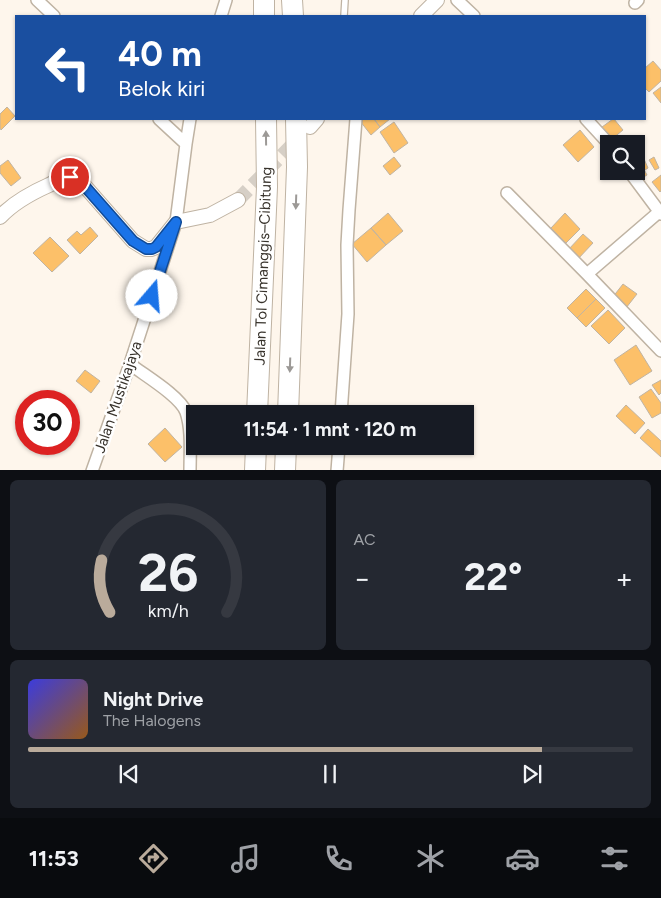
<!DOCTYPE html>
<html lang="id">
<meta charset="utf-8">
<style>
body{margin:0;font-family:Figtree,sans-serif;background:#242831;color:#f1f3f6;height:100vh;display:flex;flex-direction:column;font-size:19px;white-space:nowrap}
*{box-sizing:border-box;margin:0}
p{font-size:16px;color:#9ea1a6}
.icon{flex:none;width:28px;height:28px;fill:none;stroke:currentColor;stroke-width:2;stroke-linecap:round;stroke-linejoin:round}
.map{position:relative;height:470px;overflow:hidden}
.details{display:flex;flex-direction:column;gap:10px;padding:10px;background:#0d0f14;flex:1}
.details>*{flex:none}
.guide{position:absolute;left:15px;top:15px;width:631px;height:105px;border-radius:0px;box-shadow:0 1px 4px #0004;background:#1a4fa0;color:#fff;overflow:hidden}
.buttons{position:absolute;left:600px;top:135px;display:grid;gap:10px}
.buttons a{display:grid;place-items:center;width:45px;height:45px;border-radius:0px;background:#171b24;box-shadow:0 1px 4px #0004;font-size:25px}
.speed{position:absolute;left:15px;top:390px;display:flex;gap:10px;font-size:25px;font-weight:700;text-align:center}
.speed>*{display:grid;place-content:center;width:65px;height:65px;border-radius:50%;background:#171b24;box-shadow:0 1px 4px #0004;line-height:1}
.speed .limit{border:8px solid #d22;background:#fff;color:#111}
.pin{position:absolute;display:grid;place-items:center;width:42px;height:42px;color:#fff;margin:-21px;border:2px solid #fff;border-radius:50%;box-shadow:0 1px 5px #0007}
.me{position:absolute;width:55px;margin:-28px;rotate:18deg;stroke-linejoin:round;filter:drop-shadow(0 0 4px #0008)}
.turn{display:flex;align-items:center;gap:18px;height:105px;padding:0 20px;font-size:22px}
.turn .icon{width:65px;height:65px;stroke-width:2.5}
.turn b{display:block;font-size:35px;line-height:42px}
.big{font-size:38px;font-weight:700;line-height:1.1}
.details .card{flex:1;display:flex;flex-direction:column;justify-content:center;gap:8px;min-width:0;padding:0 18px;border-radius:8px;background:#242831}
.details .dial{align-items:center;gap:0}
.dial svg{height:130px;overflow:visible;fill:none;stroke:#363941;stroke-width:7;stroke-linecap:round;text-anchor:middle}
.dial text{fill:#f1f3f6;stroke:none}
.song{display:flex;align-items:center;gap:15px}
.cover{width:60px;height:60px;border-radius:8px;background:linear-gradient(135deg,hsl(240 70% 55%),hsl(30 70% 35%))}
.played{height:5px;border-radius:2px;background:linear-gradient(90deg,#baab9b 85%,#363941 85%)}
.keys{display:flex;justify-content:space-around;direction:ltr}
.heat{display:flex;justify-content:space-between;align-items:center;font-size:28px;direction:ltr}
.details .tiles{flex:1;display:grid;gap:10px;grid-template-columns:1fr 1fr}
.card:last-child{grid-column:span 2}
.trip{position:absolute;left:186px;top:405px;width:288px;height:50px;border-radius:0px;background:#171b24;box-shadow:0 1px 4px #0004;font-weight:700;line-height:50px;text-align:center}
.menu{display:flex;height:80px;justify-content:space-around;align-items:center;background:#090b0e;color:#9ea1a6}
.menu .icon{width:35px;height:35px}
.menu .active{color:#baab9b}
.menu b{font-size:22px;color:#f1f3f6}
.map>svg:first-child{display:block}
</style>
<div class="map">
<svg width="661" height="471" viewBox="0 0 661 471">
<rect width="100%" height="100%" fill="#fef6ec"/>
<path fill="#fcc069" stroke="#c0b4a3" d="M653,61L661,70V81L649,92L645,88V68Z
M661,87V103L653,93Z
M7,107L15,116L1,130L0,128V114Z
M362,119H374L380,127L371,135L360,121Z
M374,119H390L380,127Z
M613,119H614L623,130L612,139L602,127Z
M394,122L408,143L394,153L380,132Z
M580,130L594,147L578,162L563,145Z
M394,157L401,166L390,175L383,166Z
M654,157L659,168L655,170L649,160Z
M644,159L648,168L645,170L640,161Z
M8,160L21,178L11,186L0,173V166Z
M639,160L647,175L637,181L632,171H636V162Z
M661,175V191L660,192L652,182Z
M388,213L403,231L386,245L371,228Z
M565,213L580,229L566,243L551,228Z
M90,227L98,236L80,254L67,240L77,231L81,235Z
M371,228L386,245L367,262L352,244Z
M583,234L593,243L577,260L568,250Z
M50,237L69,256L52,272L33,253Z
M623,284L637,294L626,308L612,298Z
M586,289L596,299L577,318L567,308Z
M596,299L605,308L586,327L577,318Z
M608,310L625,328L609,344L591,326Z
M636,345L652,371L630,385L614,360Z
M85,370L100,381L91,393L76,381Z
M661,380V393L659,395L652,385Z
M651,389L661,403V413L652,418L639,397Z
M626,405L645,423L635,434L616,416Z
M165,428L182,447L165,462L148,444Z
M648,429L661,441V457L640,438Z"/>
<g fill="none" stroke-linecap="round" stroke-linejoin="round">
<path stroke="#d6cfc6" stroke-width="14" stroke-dasharray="14 7" stroke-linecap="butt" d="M238,200L299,138"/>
<g stroke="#bfb3a3" stroke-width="8">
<path id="service" d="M344,16L345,0"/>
</g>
<g stroke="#bfb3a3" stroke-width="14">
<path id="minor" d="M37,0L54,16
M457,0L474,16
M635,3L638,0
M221,16L226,0
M159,119L186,144
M586,119L609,144
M629,171L661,214
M507,193L587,274L661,351
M587,274L659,212
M130,364C144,375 180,396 186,412C192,430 190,452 190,471
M341,414L348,314L347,245L349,210L356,119
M92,471L130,364L176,222L186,144L190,119
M337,471L339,446"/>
</g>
<g stroke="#bfb3a3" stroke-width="16">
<path id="tertiary" d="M421,16L437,0
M310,127L317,119
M0,217C14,202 31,193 49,185C55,182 62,178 68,177C74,177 78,180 82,183L133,241L146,249H151L156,247L176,222L210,215L238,200"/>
</g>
<g stroke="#bfb3a3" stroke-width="22">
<path id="motorway" d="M264,0V16
M292,0L293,16
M257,414L267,187L266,119
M288,414L297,167L296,119
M255,471L256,446
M285,471L286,446"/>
</g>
<use href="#service" stroke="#fff" stroke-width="5.5"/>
<use href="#minor" stroke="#fff" stroke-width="11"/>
<use href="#tertiary" stroke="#fff" stroke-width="14"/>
<use href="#motorway" stroke="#fff" stroke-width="20"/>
</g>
<defs><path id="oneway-solid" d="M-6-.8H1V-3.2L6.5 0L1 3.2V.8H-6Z" transform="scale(1.25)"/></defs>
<g fill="#9c9996">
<use href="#oneway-solid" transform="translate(266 138) rotate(-91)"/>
<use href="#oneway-solid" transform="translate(296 202) rotate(92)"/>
<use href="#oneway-solid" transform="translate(290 365) rotate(92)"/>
</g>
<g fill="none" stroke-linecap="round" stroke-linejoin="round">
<g stroke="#114b97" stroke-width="12">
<path id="route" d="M70,177L76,179L82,183L133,241L146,249H152L156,247L176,222L152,296"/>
</g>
<use href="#route" stroke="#1a73e8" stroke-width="9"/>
</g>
<g text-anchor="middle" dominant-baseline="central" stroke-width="5" stroke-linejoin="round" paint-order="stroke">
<g font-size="15" fill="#38332c" stroke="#fff">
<text transform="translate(263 266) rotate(-88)">Jalan Tol Cimanggis–Cibitung</text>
<text transform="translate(118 397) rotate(-71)">Jalan Mustikajaya</text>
</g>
</g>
</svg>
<div class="buttons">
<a><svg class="icon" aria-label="search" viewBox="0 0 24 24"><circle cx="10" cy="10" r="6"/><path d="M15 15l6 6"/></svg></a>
</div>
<div class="speed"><div class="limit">30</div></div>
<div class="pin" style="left:70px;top:177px;background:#d93025"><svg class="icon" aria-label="arrive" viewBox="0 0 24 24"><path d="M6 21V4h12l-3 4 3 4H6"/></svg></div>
<svg class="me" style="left:152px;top:296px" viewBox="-20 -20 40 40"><circle r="19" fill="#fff"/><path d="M0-13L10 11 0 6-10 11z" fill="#1a73e8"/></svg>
<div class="trip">11:54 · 1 mnt · 120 m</div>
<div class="guide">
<div class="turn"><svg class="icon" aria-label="left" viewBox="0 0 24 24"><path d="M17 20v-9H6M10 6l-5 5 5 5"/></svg><div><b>40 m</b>Belok kiri</div></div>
</div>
</div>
<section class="details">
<div class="tiles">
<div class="card dial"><svg viewBox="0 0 100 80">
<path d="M14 69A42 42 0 1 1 86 69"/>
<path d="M14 69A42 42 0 0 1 9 37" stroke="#baab9b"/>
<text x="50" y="56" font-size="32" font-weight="700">26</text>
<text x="50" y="72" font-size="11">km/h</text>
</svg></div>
<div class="card"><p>AC</p>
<div class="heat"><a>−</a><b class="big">22°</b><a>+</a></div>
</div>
<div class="card">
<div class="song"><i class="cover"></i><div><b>Night Drive</b><p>The Halogens</p></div></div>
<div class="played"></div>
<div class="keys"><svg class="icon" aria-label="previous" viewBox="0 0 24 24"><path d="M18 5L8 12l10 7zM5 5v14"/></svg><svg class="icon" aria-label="pause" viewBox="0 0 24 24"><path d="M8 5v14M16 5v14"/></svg><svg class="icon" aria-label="next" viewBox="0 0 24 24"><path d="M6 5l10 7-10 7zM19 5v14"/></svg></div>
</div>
</div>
</section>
<nav class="menu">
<b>11:53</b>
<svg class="icon active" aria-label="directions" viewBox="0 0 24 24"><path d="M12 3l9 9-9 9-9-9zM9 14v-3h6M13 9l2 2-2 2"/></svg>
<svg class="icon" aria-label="music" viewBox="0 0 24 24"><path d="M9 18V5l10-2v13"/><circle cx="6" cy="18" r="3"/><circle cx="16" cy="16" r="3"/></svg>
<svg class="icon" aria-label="phone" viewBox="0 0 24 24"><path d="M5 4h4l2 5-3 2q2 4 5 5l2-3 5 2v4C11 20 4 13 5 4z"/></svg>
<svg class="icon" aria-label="climate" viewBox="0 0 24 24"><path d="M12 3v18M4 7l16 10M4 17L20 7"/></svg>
<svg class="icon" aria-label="car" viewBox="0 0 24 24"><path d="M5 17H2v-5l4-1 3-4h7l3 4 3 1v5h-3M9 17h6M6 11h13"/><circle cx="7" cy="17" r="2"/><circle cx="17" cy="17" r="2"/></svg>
<svg class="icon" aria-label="filters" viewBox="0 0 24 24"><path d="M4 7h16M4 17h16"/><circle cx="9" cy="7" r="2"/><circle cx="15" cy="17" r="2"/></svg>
</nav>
